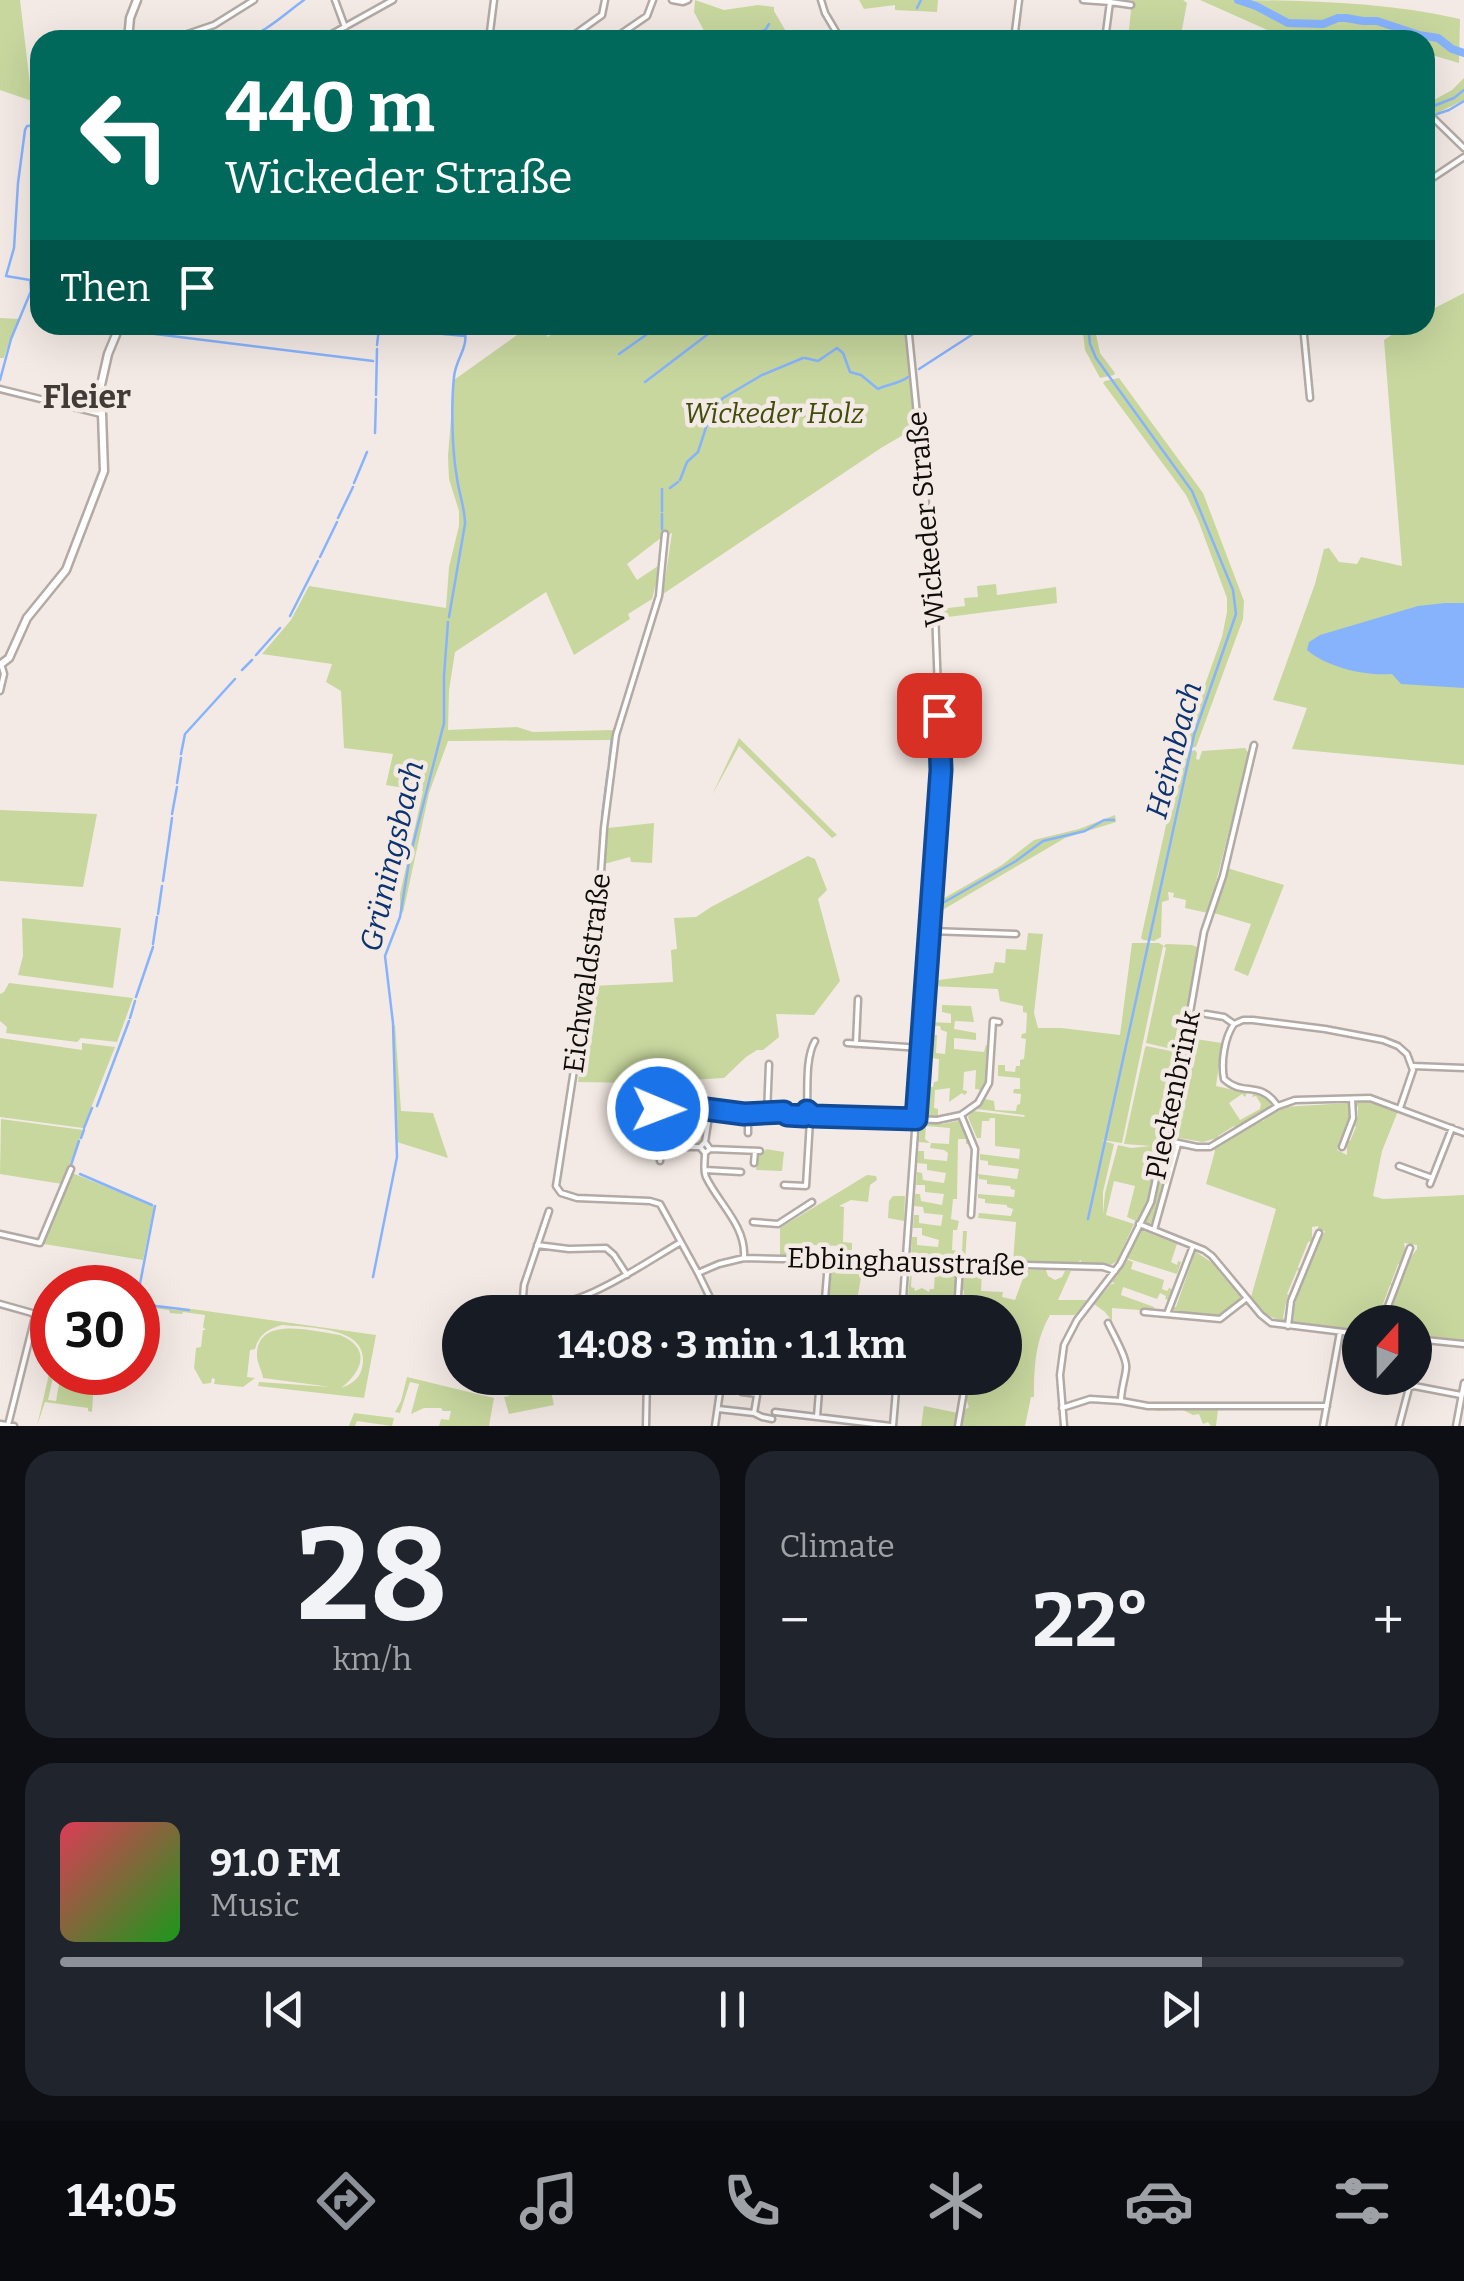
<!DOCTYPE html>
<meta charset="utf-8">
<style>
body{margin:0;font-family:Bitter,serif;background:#20242c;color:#f1f3f6;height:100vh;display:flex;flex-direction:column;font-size:38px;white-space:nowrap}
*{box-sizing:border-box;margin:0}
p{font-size:32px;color:#9ea1a6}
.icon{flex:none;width:55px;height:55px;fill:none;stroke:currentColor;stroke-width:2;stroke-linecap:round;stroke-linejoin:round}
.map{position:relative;height:1426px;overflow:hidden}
.side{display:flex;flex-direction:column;gap:25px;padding:25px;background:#0d0f14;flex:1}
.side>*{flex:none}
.hud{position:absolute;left:30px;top:30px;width:1405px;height:305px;border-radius:30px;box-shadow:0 10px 40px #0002;background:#00695c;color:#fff;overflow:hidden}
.needle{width:65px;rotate:21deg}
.buttons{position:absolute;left:1342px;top:1305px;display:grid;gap:20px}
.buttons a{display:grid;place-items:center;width:90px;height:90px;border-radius:50%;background:#171b24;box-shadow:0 10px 40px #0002;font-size:50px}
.speed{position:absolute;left:30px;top:1265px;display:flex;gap:20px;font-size:50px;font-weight:700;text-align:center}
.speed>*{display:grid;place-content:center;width:130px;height:130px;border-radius:50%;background:#171b24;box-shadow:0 10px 40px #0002;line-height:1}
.speed .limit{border:15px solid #d22;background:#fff;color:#111}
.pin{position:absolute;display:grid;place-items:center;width:85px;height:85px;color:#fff;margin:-42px;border-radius:20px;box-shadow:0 5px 15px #0006}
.me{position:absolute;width:110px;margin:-55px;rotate:91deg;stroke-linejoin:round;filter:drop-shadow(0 0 8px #0008)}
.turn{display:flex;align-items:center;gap:35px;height:210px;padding:0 30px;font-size:45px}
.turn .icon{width:130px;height:130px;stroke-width:2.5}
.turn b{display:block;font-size:70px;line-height:85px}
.then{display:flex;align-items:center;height:95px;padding:0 30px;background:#0003;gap:20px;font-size:38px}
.big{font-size:75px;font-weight:700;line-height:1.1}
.side .tile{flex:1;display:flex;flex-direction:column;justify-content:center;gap:15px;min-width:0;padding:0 35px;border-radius:30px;background:#20242c}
.side .dial{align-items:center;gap:0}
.dial b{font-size:130px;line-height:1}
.song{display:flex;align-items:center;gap:30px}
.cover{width:120px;height:120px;border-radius:15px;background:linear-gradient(135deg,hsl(350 70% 55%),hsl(120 70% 35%))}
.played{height:10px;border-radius:5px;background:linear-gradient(90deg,#8c9099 85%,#363941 85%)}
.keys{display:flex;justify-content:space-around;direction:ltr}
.heat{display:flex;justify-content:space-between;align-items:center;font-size:55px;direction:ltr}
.side .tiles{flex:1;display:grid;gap:25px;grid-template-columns:1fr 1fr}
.tile:last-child{grid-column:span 2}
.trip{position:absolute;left:442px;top:1295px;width:580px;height:100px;border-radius:50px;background:#171b24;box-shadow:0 10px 40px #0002;font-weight:700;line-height:100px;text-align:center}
.tab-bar{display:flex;height:160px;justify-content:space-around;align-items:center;background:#090b0e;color:#9ea1a6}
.tab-bar .icon{width:70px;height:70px}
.tab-bar .on{color:#8c9099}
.tab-bar b{font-size:45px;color:#f1f3f6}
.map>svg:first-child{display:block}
</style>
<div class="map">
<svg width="1464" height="1426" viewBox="0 0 1464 1426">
<rect width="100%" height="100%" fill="#f4eae5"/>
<path fill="#c7d79e" d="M0,0H20L32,101L0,90Z
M695,0L724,10L758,5L774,7V11L791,40H709L694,12Z
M859,0H938L937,12L895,10V5L864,9Z
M1132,0H1183L1187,3L1180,40H1128Z
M1200,0C1286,0 1377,0 1460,19L1459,63L1425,53V40H1377L1355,36L1299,40L1279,35Z
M1464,78V100L1435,114L1425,107V105L1452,90Z
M1464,293V765L1292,749L1307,708L1273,700L1315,584L1324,549L1329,548L1339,562L1357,564L1361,557L1402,566L1384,340L1407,325H1425V313Z
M0,318L20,319L10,339L4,358H0Z
M531,325H538L548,337L563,325H905L915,428L881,448L663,594L672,533L662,537L627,564L637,580L661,564L652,599L628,614L630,619L574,655L546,592L455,652L449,690L448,730L517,727L533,732L614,730L612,740L448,741L429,793L403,913L400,910V894L423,791L386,785L393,754L344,748L341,691L326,682L332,664L262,654L291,620L309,586L446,608L449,567L459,526V511L449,479L448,456L454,380Z
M1082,325H1094L1100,353L1115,373L1114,375L1100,378L1085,350Z
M1119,378L1203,493L1244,601L1243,619L1196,747L1185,748L1183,746L1222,637L1227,612V598L1198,520L1186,495L1103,383L1105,381Z
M996,584L997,595L1056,587L1057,603L940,618V609L965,606L964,598L978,597L977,586Z
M739,738L837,835L832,838L739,746L712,795Z
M1245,748L1249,754L1208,913L1185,908L1186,900L1173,897L1174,893L1168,892L1169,900L1162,902L1161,937L1154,941L1143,940L1141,938L1182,753L1195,750L1197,753L1196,759L1199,760L1202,751Z
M0,810L97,814L83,887L0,881Z
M1115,815L1116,822L1065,838L939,912V901L1002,865L1034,840L1079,829Z
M654,823L652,863L631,862L630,857L604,864L608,828Z
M808,856L815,859L827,890L818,899L840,981L814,1015L776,1014L779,1037L763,1050H757L746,1057L724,1078L638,1083L578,1082L592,986L673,982L671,950L677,949L674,918L696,917L711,907Z
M1227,868L1284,885L1248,976L1234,970L1251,924L1214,913Z
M22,918L121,928L113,988L18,975L23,956Z
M1028,933L1043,934L1034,1013L1038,1028H1061L1120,1035L1132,943H1159L1164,946L1166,944L1192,945L1199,948L1184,1044L1178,1043L1176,1050L1146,1043L1166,948L1163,946L1122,1143L1101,1140L1114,1144L1103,1192V1214L1105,1193L1118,1145L1131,1148L1151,1146L1124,1144L1145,1048L1146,1046L1180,1053L1166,1125L1160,1128L1155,1147L1159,1149V1152L1149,1200L1138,1222L1127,1217L1135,1186L1114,1181L1106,1215L1134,1224L1117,1261L1109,1266L1081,1263V1260L1077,1263L1013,1262L1016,1222L978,1218L979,1213L1011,1216L1013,1209L1007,1207V1205L985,1203V1199L978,1198V1194L1014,1197L1015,1190L1011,1189L1010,1186L987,1184V1180L979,1179L978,1174L1017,1179L1019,1169L988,1165V1161L980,1160V1154L1019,1159L1020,1149L995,1146V1118H990L989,1121H982L981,1138H977L968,1117L973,1111L1025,1117L1024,1115L977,1109L985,1099L994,1101L995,1110L1016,1111L1017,1105L1020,1104L1021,1094L1013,1093L1014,1089H1020V1078L998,1076V1065H1005V1071L1015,1072L1016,1066H1020V1060L1024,1059L1026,1039L1021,1038L1022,1034L1026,1033L1027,1013L1023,1012V1006L1000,1001L998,989L931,986V981L993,973L995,962L1005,963L1006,949L1026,950Z
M9,983L133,998L117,1042L81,1038L77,1042L6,1033L7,1027L0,1021V994L4,992Z
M942,1005L971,1006L974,1022L955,1021L954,1029L976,1033V1040L954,1038V1049L984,1052L986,1045H988L985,1083L982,1090L975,1089L976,1070L964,1072L963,1090L967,1091V1093L964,1095L962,1093L949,1102L950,1088L935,1090L934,1108L938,1109V1117L923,1116L921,1113L923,1087H933L934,1082L938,1081L939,1059L931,1058L929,1079H924L927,1035H937L936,1053L945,1054L947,1032L941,1030L940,1026L928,1025V1022L951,1023V1014L942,1012Z
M392,1025H395L401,1111L433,1113L448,1158L397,1142Z
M0,1038L82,1050V1043L115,1047L83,1128L0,1117Z
M1189,1038L1222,1043L1216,1086L1247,1093L1245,1097L1242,1094L1229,1103L1240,1120L1260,1109L1261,1104L1256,1096L1252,1097L1253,1094L1266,1096L1271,1103L1270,1107L1236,1129L1234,1126L1218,1136L1219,1139L1216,1141L1213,1139L1203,1142L1179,1138L1178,1141L1167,1135L1175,1098H1179L1185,1071L1182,1069Z
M1370,1102L1398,1111L1382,1151L1373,1196L1383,1199L1464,1195V1340L1415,1335V1322H1387L1410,1258L1417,1249V1245L1404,1243L1406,1253L1402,1265L1398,1264L1391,1283L1394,1285H1390L1383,1304L1386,1306L1383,1312L1380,1311L1377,1322H1360V1330L1293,1322C1294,1291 1311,1258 1325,1231L1318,1230V1226L1312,1227V1241L1308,1242L1298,1267L1301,1271L1297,1270L1287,1294L1290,1296L1287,1297L1283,1318L1286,1319V1321L1283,1322L1265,1314L1251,1297L1276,1209L1206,1184L1215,1151L1213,1149L1262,1120L1264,1121L1265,1118L1283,1107L1348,1103L1349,1118L1337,1150L1347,1155V1140L1350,1141L1356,1127L1353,1125L1354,1118H1358V1107L1355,1105L1357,1102Z
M1,1119L83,1130L62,1184L0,1174Z
M958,1121L962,1123L971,1144H966V1139H958L957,1199H953L951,1219L959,1221L957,1230H953L952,1250L962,1252L963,1231H967L965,1261L914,1259L911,1256L912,1237H917V1245L938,1247L939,1240L922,1235V1228H913L914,1215H919V1223L941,1226L943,1215L924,1213L923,1207L914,1206L915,1194H920L921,1201L942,1205L944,1194L925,1192V1185H916L917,1172L922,1173L923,1180L944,1183L946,1173L927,1170V1164L917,1163L918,1151H924V1159L947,1161L948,1153L944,1150L930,1148L931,1143L949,1144L950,1128L926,1126L925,1139L930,1143L919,1142L920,1125L923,1123L942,1124Z
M1170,1145L1173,1151L1153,1222L1148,1225L1144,1222L1152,1204L1164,1148Z
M766,1149L784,1152L782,1171L756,1170L758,1153H764Z
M72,1173L154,1206L143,1260L44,1244Z
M867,1175L876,1176L877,1180L870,1185L868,1202L851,1200L839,1206L844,1207L843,1242L852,1243V1257L841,1256V1246L813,1245L812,1256L780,1255V1228Z
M893,1196H905L904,1221L888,1218L889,1201Z
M1141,1230L1177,1244L1171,1262L1177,1265L1178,1261L1181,1262L1177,1274L1126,1258L1138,1233Z
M1196,1252L1211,1262L1241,1298L1219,1317L1173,1312L1172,1307H1176L1193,1258L1190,1257Z
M1126,1259L1133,1262L1131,1269L1164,1280L1162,1289L1167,1291L1169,1288L1172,1289L1168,1300L1165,1299L1166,1296L1160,1293L1157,1299L1123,1287L1121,1295L1154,1307L1153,1311L1112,1308V1321L1105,1312L1094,1304L1111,1284H1115L1112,1282Z
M832,1265L863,1266L855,1312H828Z
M911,1267H917L918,1270H912L911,1287L914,1288L915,1291L922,1288L929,1292L930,1289H934L935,1272L930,1270V1267L956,1270L955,1312H909L910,1306L907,1305Z
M964,1268L986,1269L982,1271L981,1291L1003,1292L1002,1297L1015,1300L1026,1270H1046L1048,1276L1055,1280L1062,1277L1065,1271H1071L1058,1300H1087L1075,1315H1050C1035,1341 1034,1367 1034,1397H1031L1025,1426H961L963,1411L969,1407C965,1399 967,1388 963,1378H1005V1312L960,1311L963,1310L964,1291L961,1289Z
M138,1302L175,1310L192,1309L376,1335L364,1398L258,1386L259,1382L331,1387L263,1378C262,1370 257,1364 257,1355C257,1314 316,1332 340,1335C373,1349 361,1372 341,1388C351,1384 359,1380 362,1368C372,1326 309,1328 283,1325C269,1328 259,1334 255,1349L250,1350L247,1377L255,1378L243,1387L214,1384L215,1379L212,1378L211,1383L203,1384L194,1368L196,1348L201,1347L203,1330H206L203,1327L205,1315L183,1312L182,1314L170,1313L169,1310L138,1306Z
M52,1361L54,1373L48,1400L56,1401L61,1373L94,1381L92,1412L88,1411V1408L45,1402L37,1426Z
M407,1377L494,1398L489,1426H439L441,1419L449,1420L451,1411H443L441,1408H424L411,1414L419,1384L410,1382L400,1413L395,1412L401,1401Z
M521,1378H548L554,1405L509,1414L504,1397L509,1396L505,1382Z
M924,1406L958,1413L955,1426H921Z
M1157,1408L1218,1409L1216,1426H1211L1208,1422L1203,1424L1199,1414L1193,1415L1183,1410L1156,1411Z
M354,1413L394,1418L392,1426L357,1421L355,1426H349Z"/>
<path fill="#87b3fd" d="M1445,603H1464V688L1401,684L1392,674C1366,676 1328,668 1307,650L1309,642L1320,635L1418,606Z"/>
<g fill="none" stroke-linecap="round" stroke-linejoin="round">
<path stroke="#87b3fd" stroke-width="2.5" d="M917,8L921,0
M238,40C264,35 283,15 304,0
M749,40L766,29L769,24
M1426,109L1454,98L1464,90
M1437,114L1449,110L1464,101
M123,330L373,361
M377,345L379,328L465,336
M619,354L660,325
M805,358L818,361L837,348L843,353L850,372L861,375L878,389C888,384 899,384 908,377
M919,369L987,325
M0,380L11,339L31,291L30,280L6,276L14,248L18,183L25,130L27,126L40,125
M645,382L720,325
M376,395L377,349
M375,433L376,399
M680,480L687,462L698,452L711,412L723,398L762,375L803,358
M354,483L367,452
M670,488L678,482
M662,489V511
M662,514V529
M338,518L353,487
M320,557L337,522
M290,616L318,561
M449,617L465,524C465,508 459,494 457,478C452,451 451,404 454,377C456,356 470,349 464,325
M256,655L280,628
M242,670L252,660
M613,734L630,685
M181,754L185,734L235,679
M609,763L612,738
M177,783L181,758
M172,814L177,787
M602,817L608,770
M600,841L602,821
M599,862L600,846
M598,879L599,866
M163,881L172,818
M941,904L1016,861L1043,841L1085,831L1104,820H1114
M596,906L598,883
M158,914L162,886
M592,939L596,910
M153,944L157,917
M587,972L592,944
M136,997L153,947
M582,1002L586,979
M130,1018L135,1001
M97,1106L129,1021
M84,1128L92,1108
M81,1138L84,1130
M71,1165L79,1141
M80,1174L152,1205
M1088,1219L1194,735L1236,614L1233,590L1192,491L1096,358L1090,344L1088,325
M373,1277L397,1157L393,1023L385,956L400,917L410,856L444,723V676L448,622
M138,1294L155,1206
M138,1299L156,1306L189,1310"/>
<path stroke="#87b3fd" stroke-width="8" d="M1238,0L1256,6L1288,23L1323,24L1338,18H1346L1363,21H1377L1419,35L1438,38L1452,49L1464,53"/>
<g stroke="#b3aaa5" stroke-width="9">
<path id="minor" d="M335,0L345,27
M672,0L683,2L688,0
M821,0L825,13L841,40
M1083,0L1110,2L1105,40
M1110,0V2L1131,5
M345,39H388
M170,40L214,25L254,0
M321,40L393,0
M489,40L494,0
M567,40L602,15L605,0
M612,40L647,16L653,0
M1014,40L1019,0
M1425,110L1464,148
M1425,183L1464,157
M1303,325L1310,398
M0,389L101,414
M665,534L659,596L616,735L604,828L598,915L556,1186L561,1193L577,1198L650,1201L660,1204L698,1273L717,1312
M0,691L4,674L2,667
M930,931L1016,934
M1206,1014L1224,1017L1234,1024L1243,1020H1253L1325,1029L1383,1040L1398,1046L1407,1054L1413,1070L1400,1108
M1234,1024C1224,1038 1221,1063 1224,1079C1243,1097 1260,1080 1277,1105
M847,1043L921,1048
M856,1044L858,999
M1413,1066L1464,1068
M615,1107L706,1109L744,1114L784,1112C792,1118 801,1114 810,1120L813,1115
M807,1111C808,1089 805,1058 815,1041
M767,1114L769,1064
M803,1115L807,1111L813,1115L937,1120L961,1115L978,1103L989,1083L993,1021L999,1022
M961,1115L975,1149L971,1215
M748,1133V1113
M1164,1140L1197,1147H1210L1278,1106L1295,1100L1370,1098L1464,1133
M705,1142L710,1149L705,1153C705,1161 703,1170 706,1177C719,1204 746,1226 744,1257
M650,1147H700
M1342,1147L1353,1118L1352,1099
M710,1149L760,1151
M705,1153L700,1147L705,1142L710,1110
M660,1161L661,1147
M754,1163L755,1151
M1399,1166L1432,1178
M705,1170L741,1172
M1430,1184L1452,1128
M784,1185L806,1186L810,1120
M549,1211L524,1285L523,1297L529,1306C579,1311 639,1266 681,1242
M753,1222L778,1224L812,1202
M1139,1224L1204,1250L1212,1256L1261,1315L1271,1323L1360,1334
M1154,1230L1178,1144
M0,1234L40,1243L71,1169
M537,1245L569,1249L606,1248L614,1255L627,1275
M698,1273L719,1264L744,1258L1103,1267L1115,1271
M0,1304L32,1313L35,1317L8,1425
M824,1312L828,1262
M902,1312L941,770L934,584L908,325
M957,1312L960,1264
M1144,1312L1220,1319L1247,1298
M1167,1314L1193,1246
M1382,1322L1410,1248
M1288,1326L1291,1301L1319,1233
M1415,1339L1464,1344
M838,1378L842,1379
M581,1385L616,1378
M742,1392L757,1394
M1121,1401L1148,1406H1327
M1062,1408L1090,1399L1121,1401C1121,1389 1125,1379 1126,1369C1128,1359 1113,1334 1108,1323
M718,1409L754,1413L762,1417L772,1419
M775,1412L891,1426
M754,1413L760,1378
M817,1417L820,1378
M0,1424L14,1426
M646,1426L647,1378
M715,1426L722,1378
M893,1426L897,1378
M958,1426L964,1391L961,1378
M1064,1426L1060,1375L1064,1345L1077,1320L1120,1264L1151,1202L1184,1047L1204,932L1223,876L1254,745
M1323,1426L1340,1332
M1399,1426L1409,1388L1414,1386L1461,1395
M1456,1426L1464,1383"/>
</g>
<g stroke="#b3aaa5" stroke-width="11">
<path id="secondary" d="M128,40L130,18L137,0
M0,665L9,658L27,618L66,570L104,471L101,385L108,354L120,325"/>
</g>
<use href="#minor" stroke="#fff" stroke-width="4"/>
<use href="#secondary" stroke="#fff" stroke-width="6"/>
</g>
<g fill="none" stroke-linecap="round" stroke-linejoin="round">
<g stroke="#114b97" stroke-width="25">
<path id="route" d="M658,1109H706L744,1114L784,1112L787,1115L804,1116L807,1111L813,1116L916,1119L941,770L939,715"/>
</g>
<use href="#route" stroke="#1a73e8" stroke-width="18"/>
</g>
<g text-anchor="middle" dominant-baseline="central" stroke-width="9" stroke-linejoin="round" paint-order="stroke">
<g font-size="28" font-style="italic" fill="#404d0a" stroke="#f4eae5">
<text x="774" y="413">Wickeder Holz</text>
</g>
<g font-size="28" fill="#0f0c0a" stroke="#f4eae5">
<text transform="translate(926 519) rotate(-95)">Wickeder Straße</text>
<text transform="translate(587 973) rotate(-82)">Eichwaldstraße</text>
<text transform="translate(1173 1095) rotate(-78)">Pleckenbrink</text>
<text transform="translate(906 1262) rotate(2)">Ebbinghausstraße</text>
</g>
<g font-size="30" font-style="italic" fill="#0b3271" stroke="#f4eae5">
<text transform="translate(1174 750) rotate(-75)">Heimbach</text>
<text transform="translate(392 856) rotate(-77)">Grüningsbach</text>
</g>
<g font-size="32" font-weight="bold" fill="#423a37" stroke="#f4eae5">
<text x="87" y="397">Fleier</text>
</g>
</g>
</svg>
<div class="buttons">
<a><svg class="needle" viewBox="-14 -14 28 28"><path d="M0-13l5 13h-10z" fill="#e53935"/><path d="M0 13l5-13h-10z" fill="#9ea1a6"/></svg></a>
</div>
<div class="speed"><div class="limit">30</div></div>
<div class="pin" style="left:939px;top:715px;background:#d93025"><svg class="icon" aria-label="arrive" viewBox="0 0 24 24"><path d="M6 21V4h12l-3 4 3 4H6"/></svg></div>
<svg class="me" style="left:658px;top:1109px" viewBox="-20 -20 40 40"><circle r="17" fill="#1a73e8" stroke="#fff" stroke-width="3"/><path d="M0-11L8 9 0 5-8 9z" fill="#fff"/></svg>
<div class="trip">14:08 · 3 min · 1.1 km</div>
<div class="hud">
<div class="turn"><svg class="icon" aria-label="left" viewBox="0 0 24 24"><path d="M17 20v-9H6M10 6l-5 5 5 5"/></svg><div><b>440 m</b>Wickeder Straße</div></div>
<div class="then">Then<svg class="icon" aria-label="arrive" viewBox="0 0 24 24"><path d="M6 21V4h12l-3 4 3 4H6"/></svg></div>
</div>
</div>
<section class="side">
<div class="tiles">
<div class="tile dial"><b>28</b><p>km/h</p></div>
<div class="tile"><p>Climate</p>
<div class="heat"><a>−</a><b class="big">22°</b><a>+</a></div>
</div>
<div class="tile">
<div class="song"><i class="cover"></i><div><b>91.0 FM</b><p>Music</p></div></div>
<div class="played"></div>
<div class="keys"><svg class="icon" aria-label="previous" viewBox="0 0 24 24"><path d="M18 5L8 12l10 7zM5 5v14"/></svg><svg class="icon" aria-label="pause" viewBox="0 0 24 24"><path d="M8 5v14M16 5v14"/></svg><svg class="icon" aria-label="next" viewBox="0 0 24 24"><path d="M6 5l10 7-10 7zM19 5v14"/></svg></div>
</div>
</div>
</section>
<nav class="tab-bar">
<b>14:05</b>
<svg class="icon on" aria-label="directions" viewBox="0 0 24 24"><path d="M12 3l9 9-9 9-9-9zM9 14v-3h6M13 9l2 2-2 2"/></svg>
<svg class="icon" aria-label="music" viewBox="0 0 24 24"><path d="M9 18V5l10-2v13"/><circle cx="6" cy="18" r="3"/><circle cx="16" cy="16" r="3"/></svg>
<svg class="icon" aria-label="phone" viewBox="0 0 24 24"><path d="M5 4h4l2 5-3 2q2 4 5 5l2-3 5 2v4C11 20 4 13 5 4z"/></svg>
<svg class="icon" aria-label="climate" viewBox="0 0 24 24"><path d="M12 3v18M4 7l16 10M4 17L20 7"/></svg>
<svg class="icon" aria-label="car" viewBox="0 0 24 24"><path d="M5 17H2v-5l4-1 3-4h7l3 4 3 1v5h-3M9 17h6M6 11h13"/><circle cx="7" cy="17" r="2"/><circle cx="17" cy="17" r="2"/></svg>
<svg class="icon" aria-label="filters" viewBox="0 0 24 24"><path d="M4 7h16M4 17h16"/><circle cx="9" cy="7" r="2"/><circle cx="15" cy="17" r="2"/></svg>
</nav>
